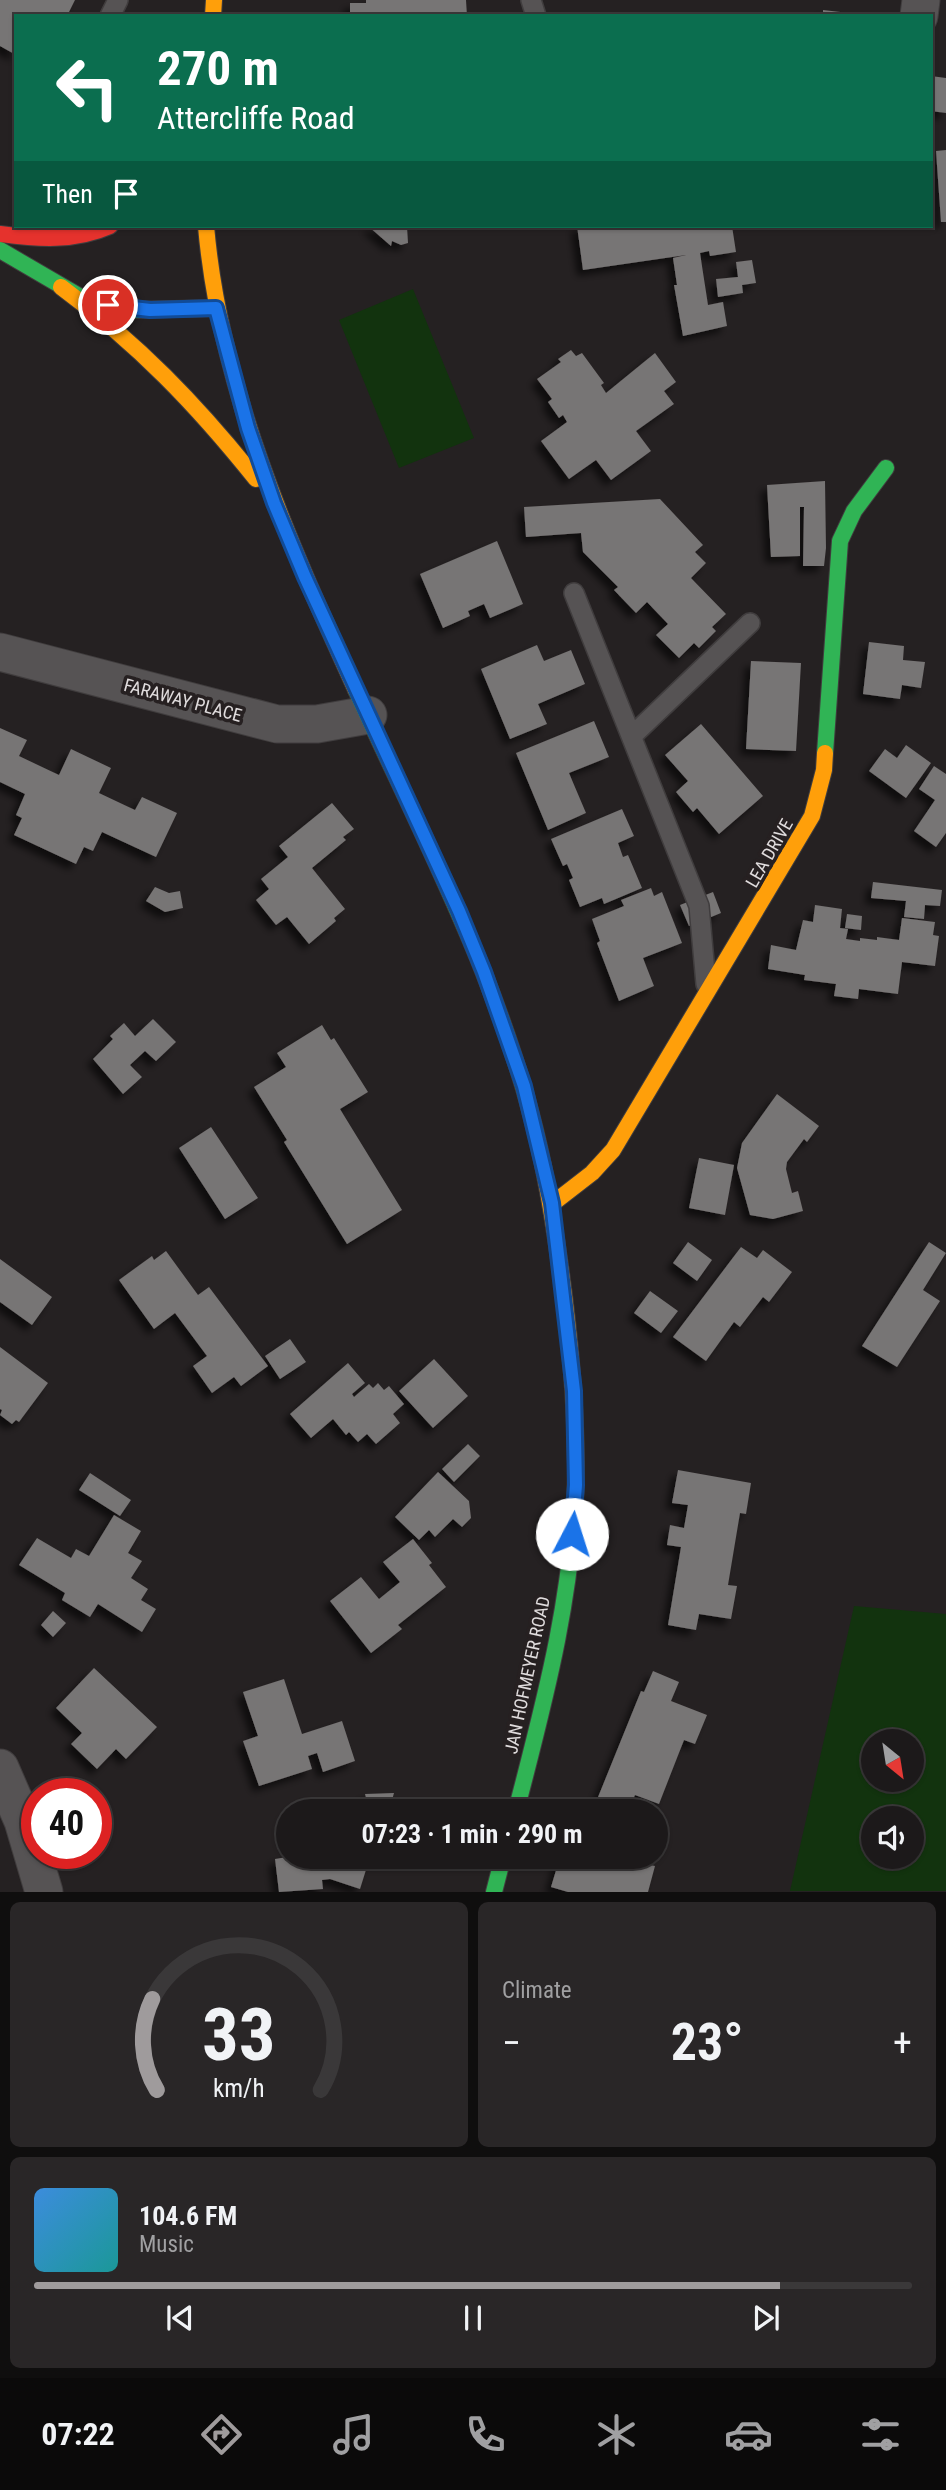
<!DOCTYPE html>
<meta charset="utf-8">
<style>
body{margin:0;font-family:"Roboto Condensed",sans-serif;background:#292627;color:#f1f3f6;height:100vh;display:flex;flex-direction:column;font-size:26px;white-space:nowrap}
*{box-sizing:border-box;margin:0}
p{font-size:23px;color:#a0a0a2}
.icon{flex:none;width:38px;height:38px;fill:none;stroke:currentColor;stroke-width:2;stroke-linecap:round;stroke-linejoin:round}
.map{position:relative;height:1892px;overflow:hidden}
.panel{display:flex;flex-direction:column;gap:10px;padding:10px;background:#0f0e0e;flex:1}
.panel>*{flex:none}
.banner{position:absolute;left:14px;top:14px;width:919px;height:214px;border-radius:0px;box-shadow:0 2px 5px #0004,0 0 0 2px #3a3839;background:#0b6e4f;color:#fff;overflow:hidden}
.needle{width:46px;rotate:150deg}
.tools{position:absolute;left:861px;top:1729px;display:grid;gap:14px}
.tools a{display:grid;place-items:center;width:63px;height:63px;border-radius:50%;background:#1c191a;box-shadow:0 2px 5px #0004,0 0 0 2px #3a3839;font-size:35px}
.speed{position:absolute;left:21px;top:1778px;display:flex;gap:14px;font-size:35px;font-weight:700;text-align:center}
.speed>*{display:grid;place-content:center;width:91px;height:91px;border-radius:50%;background:#1c191a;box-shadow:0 2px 5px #0004,0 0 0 2px #3a3839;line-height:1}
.speed .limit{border:10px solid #d22;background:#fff;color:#111}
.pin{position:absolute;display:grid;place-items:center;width:60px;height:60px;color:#fff;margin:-30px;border:4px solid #fff;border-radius:50%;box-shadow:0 2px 7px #0007}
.me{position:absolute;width:77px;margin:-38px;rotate:5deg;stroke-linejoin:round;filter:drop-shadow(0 0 5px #0008)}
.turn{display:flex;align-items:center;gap:24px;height:147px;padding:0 28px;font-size:32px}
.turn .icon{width:91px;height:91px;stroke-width:2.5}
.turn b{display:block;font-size:49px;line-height:60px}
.then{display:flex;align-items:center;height:66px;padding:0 28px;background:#0003;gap:14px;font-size:26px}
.big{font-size:52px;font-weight:700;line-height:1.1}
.panel .card{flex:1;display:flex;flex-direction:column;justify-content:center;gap:10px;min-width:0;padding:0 24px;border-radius:10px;background:#292627}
.panel .dial{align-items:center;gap:0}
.dial svg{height:182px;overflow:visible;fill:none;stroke:#3a3839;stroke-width:7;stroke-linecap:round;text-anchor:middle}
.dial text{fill:#f1f3f6;stroke:none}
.song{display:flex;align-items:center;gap:21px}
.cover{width:84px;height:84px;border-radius:10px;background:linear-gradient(135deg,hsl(210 70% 55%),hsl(180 70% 35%))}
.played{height:7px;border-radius:4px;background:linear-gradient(90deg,#9f9b9c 85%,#3a3839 85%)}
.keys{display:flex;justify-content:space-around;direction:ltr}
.heat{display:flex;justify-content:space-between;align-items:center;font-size:38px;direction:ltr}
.panel .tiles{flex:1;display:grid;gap:10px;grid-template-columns:1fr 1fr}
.card:last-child{grid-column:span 2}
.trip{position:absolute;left:276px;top:1799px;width:392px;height:70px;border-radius:35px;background:#1c191a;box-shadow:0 2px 5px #0004,0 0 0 2px #3a3839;font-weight:700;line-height:70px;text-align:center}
.menu{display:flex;height:112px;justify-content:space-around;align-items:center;background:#0b0a0a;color:#a0a0a2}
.menu .icon{width:49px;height:49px}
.menu .selected{color:#9f9b9c}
.menu b{font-size:32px;color:#f1f3f6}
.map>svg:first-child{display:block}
</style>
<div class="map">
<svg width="946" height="1892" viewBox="0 0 946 1892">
<defs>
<filter id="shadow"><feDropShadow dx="-6" dy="6" stdDeviation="3.5" flood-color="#0009"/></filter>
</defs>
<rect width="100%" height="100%" fill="#252122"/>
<path fill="#12330e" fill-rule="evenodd" d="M413,289L474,438L399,468L339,320Z
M854,1606L946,1614V1891H790ZM873,1741H912V1780H873ZM873,1818H912V1857H873Z"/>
<path fill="#777474" filter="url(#shadow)" d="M0,0H75L67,16H16V55L0,46Z
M366,0H466L467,16H350V3H366Z
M823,10L858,14V16H823Z
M931,76L946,78V113L931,111Z
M946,150V222H941L936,151Z
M368,226H407L408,243L401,245L392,241L391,246Z
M577,226H732L736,252L710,256L709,251L700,253L708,305L723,302L727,326L683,336L674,285H677L673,258L686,255L583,270Z
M752,260L756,283L742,285L743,293L718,297L716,279L738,277L736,262Z
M571,350L576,356L582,353L604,383L601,385L606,393L655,353L676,382L664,391L674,404L636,431L651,451L611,480L596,460L569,479L541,441L567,422L563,415L559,418L548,402L552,399L537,379L561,362L558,359Z
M825,481L826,548L824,566H803L804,507H800V556L771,557L767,485Z
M660,499L703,545L695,552L706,563L691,578L726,614L712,627L716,631L699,648L694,643L679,658L656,635L668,624L647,602L636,613L614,590L618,587L583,552L581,533L526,537L524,507Z
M497,541L523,604L490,618L484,604L468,611L470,616L443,628L420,574Z
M869,642L904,646L903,660L925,662L921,688L902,685L900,699L863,694Z
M537,645L544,661L571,650L585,684L538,704L547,724L510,739L481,669Z
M751,661L801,663L796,751L746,749Z
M594,721L609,757L569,773L586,813L548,830L516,753Z
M701,724L763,796L719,834L697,808L693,812L676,792L688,781L665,755Z
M0,728L27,740L19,756L59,775L71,749L111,768L99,793L135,810L142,797L177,813L156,857L102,832L93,851L84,847L76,864L14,835L22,818L16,815L25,794L0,782Z
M906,745L931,763L906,798L869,771L885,749L897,758Z
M934,766L946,774V833L936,847L914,831L935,800L919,789Z
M332,803L354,829L343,837L346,840L312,868L345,909L334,918L336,921L309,944L287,917L276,925L256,900L269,889L261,879L288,857L279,846Z
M622,809L634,836L618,843L623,857L628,855L642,888L604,904L602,898L580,907L569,880L573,878L567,864L563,866L551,839Z
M873,882L942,890L940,906L925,905L924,919L904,917L906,901L871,898Z
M155,887L169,893L180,891L183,908L165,912L146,901Z
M651,888L654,896L662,892L682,943L643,958L654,986L619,1001L597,943L600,941L592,919L624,906L621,900Z
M713,892L721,913L689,926L680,905Z
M815,905L842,909L840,928L848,929L846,939L860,941V938L877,940V937L899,940L902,918L935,922L933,935L939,936L935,966L902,962L898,994L859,989L858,999L834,996L836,984L804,980L805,975L768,969L771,945L796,950L803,920L813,922Z
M847,914L862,916L861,930L845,928Z
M153,1019L176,1042L156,1061L145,1051L130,1065L142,1077L123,1094L93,1059L113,1039L110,1036L124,1023L135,1036Z
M322,1025L331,1040L334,1038L368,1092L340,1109L402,1210L347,1244L284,1142L287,1140L254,1087L286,1067L277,1053Z
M777,1094L819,1126L807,1142L804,1139L787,1162L786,1169L792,1193L798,1191L803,1211L773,1219L750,1215L737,1168L742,1143Z
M211,1127L258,1198L225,1219L179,1148Z
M699,1158L734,1165L725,1215L689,1208Z
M688,1242L712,1260L697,1281L673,1263Z
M929,1242L946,1253L923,1290L940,1301L897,1367L862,1346Z
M741,1247L757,1258L763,1250L792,1272L769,1302L763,1297L740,1327L734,1322L706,1361L673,1337Z
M166,1251L198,1295L209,1287L268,1366L241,1386L234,1377L212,1393L193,1366L207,1356L175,1313L154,1329L119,1280L152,1256L154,1260Z
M0,1259L52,1297L32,1325L0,1302Z
M650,1291L678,1311L661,1333L634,1313Z
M290,1339L306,1362L280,1379L265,1356Z
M0,1347L48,1383L19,1422L16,1420L12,1424L0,1415L2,1410L0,1409Z
M434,1359L468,1396L433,1428L399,1391Z
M348,1363L365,1383L352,1394L354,1397L369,1384L373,1388L378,1383L384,1390L389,1386L404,1404L393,1414L400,1423L376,1444L367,1434L358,1442L349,1432L346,1435L333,1419L311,1438L290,1414Z
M468,1444L480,1456L454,1482L442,1469Z
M678,1470L751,1483L746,1514L740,1513L728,1585L737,1586L731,1619L699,1614L696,1630L668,1625L681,1547L667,1545L670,1525L684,1528L688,1505L672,1503Z
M438,1472L469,1501L471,1518L462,1527L453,1519L435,1537L429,1530L419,1540L395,1517Z
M90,1473L131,1500L120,1516L79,1490Z
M114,1515L141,1531L128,1553L142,1561L131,1578L148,1589L141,1600L156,1609L142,1632L98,1604L90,1617L62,1600L65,1593L19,1565L37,1538L71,1558L76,1549L89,1556Z
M413,1539L432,1563L429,1565L446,1587L398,1625L402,1629L371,1653L330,1601L361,1577L379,1599L400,1582L383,1562Z
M53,1611L66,1623L53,1637L41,1625Z
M94,1668L157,1727L126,1759L116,1749L97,1769L71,1744L82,1733L56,1708Z
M653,1671L679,1682L671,1701L707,1715L695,1744L684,1740L659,1804L635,1795L628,1811H604L594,1807L641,1691L644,1692Z
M284,1679L302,1734L342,1721L355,1761L323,1772L317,1753L308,1756L312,1769L259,1786L243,1741L258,1736L243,1692Z
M394,1793L389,1811H342L344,1802L366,1798L365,1794Z
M322,1805L339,1811H320Z
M287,1857H370L360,1889L330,1879L322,1880L323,1889L279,1892L275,1859Z
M560,1857H619L655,1866L648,1892H568L551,1887Z"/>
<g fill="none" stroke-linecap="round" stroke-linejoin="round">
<g stroke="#403d3e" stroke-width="22">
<path id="lane" d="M531,0L536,16
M110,16L118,0
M574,593L699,906L706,984
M632,736L750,623"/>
</g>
<g stroke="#403d3e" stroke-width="39">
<path id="street" d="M919,16L921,0
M0,652L277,724H317L368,715
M0,1768L23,1821L44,1892"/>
</g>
<g stroke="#403d3e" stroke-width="18">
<path id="fast" d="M0,250L84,299L131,310L216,308
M356,690C426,844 509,998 543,1165
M825,753L840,541L854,511L886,468
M516,1811C546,1697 576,1583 576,1464
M494,1892L503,1857"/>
</g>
<g stroke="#403d3e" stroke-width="18">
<path id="slow" d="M213,16L214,0
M206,226C220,389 289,542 356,690
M61,287C138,344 196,404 256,479
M543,1165C562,1263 575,1364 576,1464
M552,1204L592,1173L613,1150L812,816L824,770L825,753"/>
</g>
<g stroke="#403d3e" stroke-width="18">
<path id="jam" d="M0,234C38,239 74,242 110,226"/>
</g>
<use href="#lane" stroke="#565354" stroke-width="19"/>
<use href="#street" stroke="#565354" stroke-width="37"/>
<use href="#fast" stroke="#30b455" stroke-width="16"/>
<use href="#slow" stroke="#ff9f0a" stroke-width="16"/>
<use href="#jam" stroke="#e5322d" stroke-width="16"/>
</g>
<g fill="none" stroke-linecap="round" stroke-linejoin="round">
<g stroke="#114b97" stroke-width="18">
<path id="route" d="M108,305L150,310L216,308L248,428L274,503L305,577L459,911L484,972L524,1086L552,1203L574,1391L576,1485L572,1534"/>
</g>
<use href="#route" stroke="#1a73e8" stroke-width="12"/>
</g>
<g text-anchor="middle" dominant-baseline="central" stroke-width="7" stroke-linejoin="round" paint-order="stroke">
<g font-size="18" fill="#e0dcdd" stroke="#262021">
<text transform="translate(183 700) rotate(15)">FARAWAY PLACE</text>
<text transform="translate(769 853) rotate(-60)">LEA DRIVE</text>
<text transform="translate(527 1675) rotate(-78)">JAN HOFMEYER ROAD</text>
</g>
</g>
</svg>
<div class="tools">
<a><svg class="needle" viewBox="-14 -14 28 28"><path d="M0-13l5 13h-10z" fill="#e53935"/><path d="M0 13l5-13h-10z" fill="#a0a0a2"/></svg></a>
<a><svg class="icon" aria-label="sound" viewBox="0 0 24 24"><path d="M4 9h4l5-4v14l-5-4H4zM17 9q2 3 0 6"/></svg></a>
</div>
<div class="speed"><div class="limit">40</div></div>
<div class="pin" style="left:108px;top:305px;background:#d93025"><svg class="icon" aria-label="arrive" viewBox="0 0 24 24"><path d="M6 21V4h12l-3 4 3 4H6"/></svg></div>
<svg class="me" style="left:572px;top:1534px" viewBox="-20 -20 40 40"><circle r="19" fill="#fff"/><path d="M0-13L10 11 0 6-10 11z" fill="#1a73e8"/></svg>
<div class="trip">07:23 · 1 min · 290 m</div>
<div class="banner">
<div class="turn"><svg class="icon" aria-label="left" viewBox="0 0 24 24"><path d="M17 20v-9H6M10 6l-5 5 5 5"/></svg><div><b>270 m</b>Attercliffe Road</div></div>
<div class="then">Then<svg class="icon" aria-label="arrive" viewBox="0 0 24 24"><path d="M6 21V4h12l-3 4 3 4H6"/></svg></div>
</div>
</div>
<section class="panel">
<div class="tiles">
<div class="card dial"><svg viewBox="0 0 100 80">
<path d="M14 69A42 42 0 1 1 86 69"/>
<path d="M14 69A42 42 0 0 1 12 29" stroke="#9f9b9c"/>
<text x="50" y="56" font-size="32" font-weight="700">33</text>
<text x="50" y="72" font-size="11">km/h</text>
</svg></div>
<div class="card"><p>Climate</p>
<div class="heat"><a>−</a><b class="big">23°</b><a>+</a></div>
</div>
<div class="card">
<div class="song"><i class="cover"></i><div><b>104.6 FM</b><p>Music</p></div></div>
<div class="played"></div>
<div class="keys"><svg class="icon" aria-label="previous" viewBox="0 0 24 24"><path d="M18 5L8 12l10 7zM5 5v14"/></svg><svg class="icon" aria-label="pause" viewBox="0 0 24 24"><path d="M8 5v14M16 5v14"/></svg><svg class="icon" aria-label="next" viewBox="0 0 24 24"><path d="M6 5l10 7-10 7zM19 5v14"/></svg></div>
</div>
</div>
</section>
<nav class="menu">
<b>07:22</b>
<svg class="icon selected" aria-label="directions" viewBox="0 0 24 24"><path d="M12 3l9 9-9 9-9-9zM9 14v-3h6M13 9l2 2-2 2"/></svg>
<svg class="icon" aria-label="music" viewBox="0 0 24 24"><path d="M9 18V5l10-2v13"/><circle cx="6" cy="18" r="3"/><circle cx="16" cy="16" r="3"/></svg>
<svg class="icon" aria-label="phone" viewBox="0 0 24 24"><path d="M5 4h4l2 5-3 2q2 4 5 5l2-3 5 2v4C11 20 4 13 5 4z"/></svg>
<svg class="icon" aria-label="climate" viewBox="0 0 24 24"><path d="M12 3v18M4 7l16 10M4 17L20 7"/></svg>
<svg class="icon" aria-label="car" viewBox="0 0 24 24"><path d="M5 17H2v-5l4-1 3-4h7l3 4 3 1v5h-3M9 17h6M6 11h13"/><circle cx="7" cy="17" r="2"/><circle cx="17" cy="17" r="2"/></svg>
<svg class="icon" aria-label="filters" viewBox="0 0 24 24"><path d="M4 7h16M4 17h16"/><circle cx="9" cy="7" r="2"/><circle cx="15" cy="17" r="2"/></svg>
</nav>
